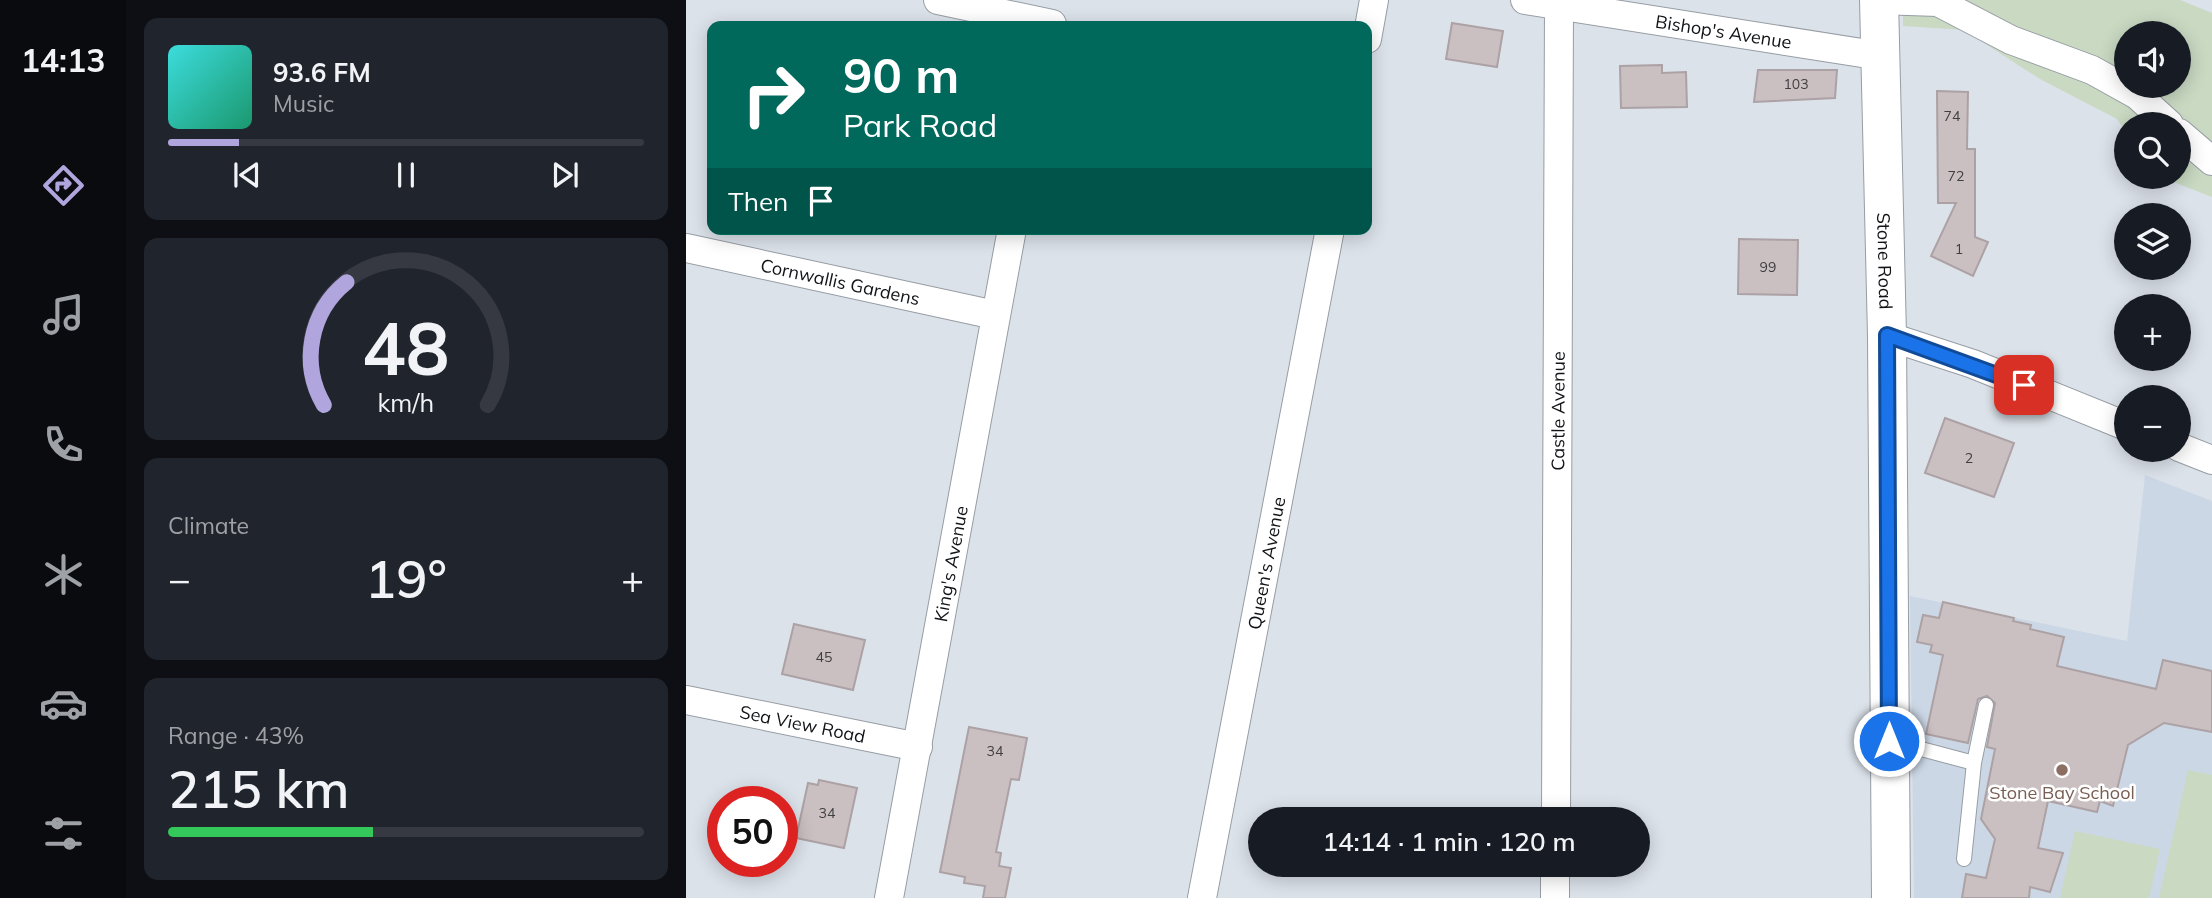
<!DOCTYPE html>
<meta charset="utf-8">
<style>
body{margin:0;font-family:Mulish,sans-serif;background:#20242c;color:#f1f3f6;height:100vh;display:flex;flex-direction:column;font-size:26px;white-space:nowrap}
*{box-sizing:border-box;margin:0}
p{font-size:23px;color:#9ea1a6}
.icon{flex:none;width:38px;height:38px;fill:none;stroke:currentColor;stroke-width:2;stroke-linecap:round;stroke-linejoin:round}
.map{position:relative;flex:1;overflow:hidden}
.details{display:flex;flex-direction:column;gap:18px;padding:18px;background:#0d0f14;width:560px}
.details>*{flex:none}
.top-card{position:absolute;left:21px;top:21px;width:665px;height:214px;border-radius:14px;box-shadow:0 4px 18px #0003;background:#00695c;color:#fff;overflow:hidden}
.buttons{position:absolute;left:1428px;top:21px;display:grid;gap:14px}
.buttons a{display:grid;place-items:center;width:77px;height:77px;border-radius:50%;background:#171b24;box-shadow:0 4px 18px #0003;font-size:35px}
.speed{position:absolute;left:21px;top:786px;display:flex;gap:14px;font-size:35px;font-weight:700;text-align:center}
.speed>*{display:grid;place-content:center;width:91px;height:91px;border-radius:50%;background:#171b24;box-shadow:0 4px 18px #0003;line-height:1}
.speed .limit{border:10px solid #d22;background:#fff;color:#111}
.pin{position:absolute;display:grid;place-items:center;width:60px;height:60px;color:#fff;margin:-30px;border-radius:14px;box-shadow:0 4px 10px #0006}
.me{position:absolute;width:77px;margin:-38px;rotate:0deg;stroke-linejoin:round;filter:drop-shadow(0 0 5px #0008)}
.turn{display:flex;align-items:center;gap:24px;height:147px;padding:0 21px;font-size:32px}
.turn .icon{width:91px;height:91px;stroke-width:2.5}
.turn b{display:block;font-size:49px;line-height:60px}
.then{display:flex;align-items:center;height:66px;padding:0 21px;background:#0003;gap:14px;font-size:26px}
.big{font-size:52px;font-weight:600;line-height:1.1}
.details .card{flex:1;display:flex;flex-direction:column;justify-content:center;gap:10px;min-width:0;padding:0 24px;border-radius:14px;background:#20242c}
.details .dial{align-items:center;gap:0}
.dial svg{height:182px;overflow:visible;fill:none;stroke:#363941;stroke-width:7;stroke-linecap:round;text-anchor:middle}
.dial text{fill:#f1f3f6;stroke:none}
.song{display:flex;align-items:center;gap:21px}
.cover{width:84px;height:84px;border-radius:10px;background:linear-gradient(135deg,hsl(180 70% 55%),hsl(160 70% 35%))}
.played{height:7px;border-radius:4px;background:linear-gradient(90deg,#b0a6dd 15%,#363941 15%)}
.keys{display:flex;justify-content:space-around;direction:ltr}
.heat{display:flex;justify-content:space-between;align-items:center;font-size:38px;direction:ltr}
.charge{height:10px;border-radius:5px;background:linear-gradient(90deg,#34c759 43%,#363941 0)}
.trip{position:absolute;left:562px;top:807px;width:402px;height:70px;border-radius:35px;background:#171b24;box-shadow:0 4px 18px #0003;font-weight:600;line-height:70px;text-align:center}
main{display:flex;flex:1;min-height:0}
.tab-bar{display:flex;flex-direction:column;width:126px;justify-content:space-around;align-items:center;background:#090b0e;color:#9ea1a6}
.tab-bar .icon{width:49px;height:49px}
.tab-bar .active{color:#b0a6dd}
.tab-bar b{font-size:32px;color:#f1f3f6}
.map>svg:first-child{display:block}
</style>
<main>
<nav class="tab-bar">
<b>14:13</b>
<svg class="icon active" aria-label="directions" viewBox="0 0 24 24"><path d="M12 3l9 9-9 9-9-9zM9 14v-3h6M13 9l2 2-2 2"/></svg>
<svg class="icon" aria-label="music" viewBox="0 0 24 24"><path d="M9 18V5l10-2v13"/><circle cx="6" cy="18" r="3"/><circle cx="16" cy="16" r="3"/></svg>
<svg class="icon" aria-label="phone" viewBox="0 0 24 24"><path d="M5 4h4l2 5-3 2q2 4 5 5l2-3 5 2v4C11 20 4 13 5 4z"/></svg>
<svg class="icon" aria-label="climate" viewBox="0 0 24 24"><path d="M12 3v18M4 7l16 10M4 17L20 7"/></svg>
<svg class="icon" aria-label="car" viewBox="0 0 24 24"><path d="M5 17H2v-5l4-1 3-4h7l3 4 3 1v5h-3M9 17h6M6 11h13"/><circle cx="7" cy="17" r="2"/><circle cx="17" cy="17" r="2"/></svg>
<svg class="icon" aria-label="filters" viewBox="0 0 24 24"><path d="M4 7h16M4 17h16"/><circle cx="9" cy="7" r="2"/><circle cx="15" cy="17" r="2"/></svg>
</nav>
<section class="details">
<div class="card">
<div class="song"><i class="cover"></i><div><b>93.6 FM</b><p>Music</p></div></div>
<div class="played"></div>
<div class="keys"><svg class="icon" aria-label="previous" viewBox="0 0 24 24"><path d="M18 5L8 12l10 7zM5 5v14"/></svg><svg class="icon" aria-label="pause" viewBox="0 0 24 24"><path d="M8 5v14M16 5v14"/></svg><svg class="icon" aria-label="next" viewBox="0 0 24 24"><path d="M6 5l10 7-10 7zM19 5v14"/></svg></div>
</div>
<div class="card dial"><svg viewBox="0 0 100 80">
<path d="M14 69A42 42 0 1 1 86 69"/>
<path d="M14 69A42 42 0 0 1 24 15" stroke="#b0a6dd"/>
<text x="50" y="56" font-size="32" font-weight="700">48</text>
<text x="50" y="72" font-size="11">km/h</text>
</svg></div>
<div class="card"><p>Climate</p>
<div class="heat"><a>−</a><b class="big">19°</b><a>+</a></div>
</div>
<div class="card"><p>Range · 43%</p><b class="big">215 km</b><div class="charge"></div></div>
</section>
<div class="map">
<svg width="1526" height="898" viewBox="0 0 1526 898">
<rect width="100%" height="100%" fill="#dce2ea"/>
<path fill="#cbd7e5" d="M1459,475L1526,501V898H1228L1224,596L1441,641Z"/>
<path fill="#c9d9c2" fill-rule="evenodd" d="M1217,0H1494L1526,13V197L1475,177H1493V124H1440V132L1431,119L1354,79L1278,30L1217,26ZM1440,33H1493V86H1440Z
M1502,770L1526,775V898H1473Z
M1389,831L1474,849L1463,898H1374Z"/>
<path fill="#cabfc1" stroke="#aca1a4" stroke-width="2" d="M766,23L817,31L811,67L760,59Z
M976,65V73L1000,72L1001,107L935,108L934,66Z
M1072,70H1151L1149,98L1068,102Z
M1251,91L1282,92L1281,149H1289V237L1302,242L1287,276L1245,256L1270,203H1252Z
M1053,239L1112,240L1111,295L1052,294Z
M1259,418L1328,443L1308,497L1239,473Z
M1257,602L1328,618L1327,621L1345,625L1344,629L1378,637L1371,666L1470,689L1477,660L1526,671V732L1478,723L1442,745L1427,806L1414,801L1411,812L1362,801L1352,848L1377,853L1364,892L1344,887L1343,898H1276L1280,874L1300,878L1309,839L1295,819L1309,749L1301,747L1309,703L1301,696L1292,699L1282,743L1240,734L1257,655L1244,652L1246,645L1231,642L1237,615L1253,618Z
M108,624L179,640L167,690L96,674Z
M283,727L341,738L333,780L325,779L310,852L315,853L313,866L325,868L319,898H297L299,886L278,883L279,877L254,872Z
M133,780L171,788L158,848L110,838L122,783L132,785Z"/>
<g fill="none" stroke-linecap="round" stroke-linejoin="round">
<g stroke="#979da4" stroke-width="16">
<path id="service" d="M1205,741L1288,763
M1278,859L1288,763L1300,705"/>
</g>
<g stroke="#979da4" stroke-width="30">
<g id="minor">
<path d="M252,0L366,24"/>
<path id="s1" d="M839,0L1195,56"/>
<path d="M1193,0L1252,2L1325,40L1406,70L1451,95L1483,124"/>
<path d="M681,39L688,0"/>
<path d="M1493,133L1526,161"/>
<path id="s2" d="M0,248L309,315"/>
<path d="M1201,336L1287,364L1440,426"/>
<path d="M1493,447L1526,460"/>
<path id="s3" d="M0,700L232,747"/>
<path id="s4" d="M870,819L873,5"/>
<path id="s5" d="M203,898L326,229"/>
<path id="s6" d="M516,898L644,229"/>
<path d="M869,898V864"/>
</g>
</g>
<g stroke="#979da4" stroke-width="40">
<g id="secondary">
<path id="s7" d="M1193,0L1201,336L1205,898"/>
</g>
</g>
<use href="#service" stroke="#fff" stroke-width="14"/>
<use href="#minor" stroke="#fff" stroke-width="28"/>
<use href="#secondary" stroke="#fff" stroke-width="38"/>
</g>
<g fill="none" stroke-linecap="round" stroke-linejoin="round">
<g stroke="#114b97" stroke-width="18">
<path id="route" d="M1203,741L1201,335L1338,385"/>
</g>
<use href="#route" stroke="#1a73e8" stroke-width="12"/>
</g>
<circle fill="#8d6e63" stroke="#fff" stroke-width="2.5" cx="1376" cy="770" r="7"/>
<g text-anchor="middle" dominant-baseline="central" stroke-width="5" stroke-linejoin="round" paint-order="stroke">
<g font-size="14" fill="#3f3e41">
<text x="1110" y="84">103</text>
<text x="1266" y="116">74</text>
<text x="1270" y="176">72</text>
<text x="1273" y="249">1</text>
<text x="1082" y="267">99</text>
<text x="1283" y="458">2</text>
<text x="138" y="657">45</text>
<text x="309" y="751">34</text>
<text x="141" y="813">34</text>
</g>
<g font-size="18" fill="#111316" stroke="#fff">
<text stroke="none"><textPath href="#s1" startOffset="201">Bishop's Avenue</textPath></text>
<text stroke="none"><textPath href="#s7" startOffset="261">Stone Road</textPath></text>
<text stroke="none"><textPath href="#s2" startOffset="158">Cornwallis Gardens</textPath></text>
<text stroke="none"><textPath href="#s4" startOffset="408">Castle Avenue</textPath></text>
<text stroke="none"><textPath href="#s5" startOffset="340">King's Avenue</textPath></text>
<text stroke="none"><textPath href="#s6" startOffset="341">Queen's Avenue</textPath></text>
<text stroke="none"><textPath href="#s3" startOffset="119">Sea View Road</textPath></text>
</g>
<g font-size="18" fill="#785e54" stroke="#fff">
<text x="1376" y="792">Stone Bay School</text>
</g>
</g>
</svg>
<div class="buttons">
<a><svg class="icon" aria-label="sound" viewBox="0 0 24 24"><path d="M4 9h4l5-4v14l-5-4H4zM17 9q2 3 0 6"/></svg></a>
<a><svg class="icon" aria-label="search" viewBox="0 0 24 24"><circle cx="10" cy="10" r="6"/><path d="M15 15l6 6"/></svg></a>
<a><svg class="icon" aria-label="layers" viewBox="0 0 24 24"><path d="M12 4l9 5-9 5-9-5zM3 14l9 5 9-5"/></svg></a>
<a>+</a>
<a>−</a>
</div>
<div class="speed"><div class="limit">50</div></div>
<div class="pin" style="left:1338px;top:385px;background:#d93025"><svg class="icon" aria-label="arrive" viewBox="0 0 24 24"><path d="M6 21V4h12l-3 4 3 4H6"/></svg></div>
<svg class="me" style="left:1203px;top:741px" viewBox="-20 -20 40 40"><circle r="17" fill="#1a73e8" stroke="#fff" stroke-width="3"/><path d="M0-11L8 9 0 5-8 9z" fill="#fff"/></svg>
<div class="trip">14:14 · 1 min · 120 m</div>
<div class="top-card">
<div class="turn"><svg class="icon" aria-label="right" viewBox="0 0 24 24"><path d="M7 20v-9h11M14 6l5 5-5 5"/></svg><div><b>90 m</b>Park Road</div></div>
<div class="then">Then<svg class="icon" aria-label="arrive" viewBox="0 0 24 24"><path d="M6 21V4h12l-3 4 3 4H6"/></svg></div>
</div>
</div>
</main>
